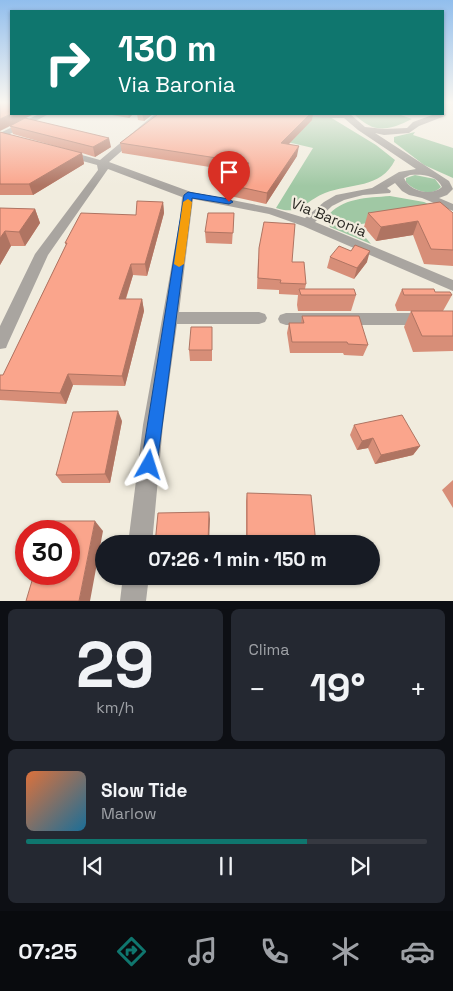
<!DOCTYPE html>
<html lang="it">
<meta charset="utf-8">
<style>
body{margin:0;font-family:"Space Grotesk",sans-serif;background:#242831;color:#f1f3f6;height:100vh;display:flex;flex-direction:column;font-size:19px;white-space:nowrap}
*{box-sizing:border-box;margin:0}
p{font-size:16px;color:#9ea1a6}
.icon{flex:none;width:28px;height:28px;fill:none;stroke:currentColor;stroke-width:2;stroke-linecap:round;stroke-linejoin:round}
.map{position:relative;height:601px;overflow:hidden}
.details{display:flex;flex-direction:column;gap:8px;padding:8px;background:#0d0f14;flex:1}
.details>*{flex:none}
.hud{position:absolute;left:10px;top:10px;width:434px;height:105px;border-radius:0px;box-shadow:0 1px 4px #0004;background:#0f766e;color:#fff;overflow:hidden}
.speed{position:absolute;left:15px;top:520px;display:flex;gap:10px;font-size:25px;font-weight:700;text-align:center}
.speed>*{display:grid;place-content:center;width:65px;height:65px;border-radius:50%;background:#171b24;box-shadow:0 1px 4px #0004;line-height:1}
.speed .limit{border:8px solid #d22;background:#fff;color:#111}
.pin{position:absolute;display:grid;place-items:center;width:42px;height:42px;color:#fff;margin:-51px -21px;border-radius:50% 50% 50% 0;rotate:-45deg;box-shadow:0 0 5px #0007}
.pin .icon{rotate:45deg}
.me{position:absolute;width:55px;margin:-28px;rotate:6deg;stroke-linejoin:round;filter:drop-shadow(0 0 4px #0008)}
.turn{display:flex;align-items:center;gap:18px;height:105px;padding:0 25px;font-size:22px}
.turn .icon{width:65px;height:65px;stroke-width:2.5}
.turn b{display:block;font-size:35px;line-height:42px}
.big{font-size:38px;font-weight:700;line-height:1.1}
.details .tile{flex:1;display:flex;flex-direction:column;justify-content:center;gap:8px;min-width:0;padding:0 18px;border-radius:8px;background:#242831}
.details .dial{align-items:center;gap:0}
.dial b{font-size:65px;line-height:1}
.song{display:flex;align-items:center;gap:15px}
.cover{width:60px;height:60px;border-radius:8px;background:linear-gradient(135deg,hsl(20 70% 55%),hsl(200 70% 35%))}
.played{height:5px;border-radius:2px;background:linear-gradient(90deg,#0f766e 70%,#363941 70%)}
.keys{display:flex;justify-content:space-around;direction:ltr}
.heat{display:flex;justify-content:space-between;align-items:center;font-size:28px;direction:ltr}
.details .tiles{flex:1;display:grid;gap:8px;grid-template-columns:1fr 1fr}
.tile:last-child{grid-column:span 2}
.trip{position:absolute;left:95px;top:535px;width:285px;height:50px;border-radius:25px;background:#171b24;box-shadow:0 1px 4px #0004;font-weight:700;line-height:50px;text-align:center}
.tab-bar{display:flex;height:80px;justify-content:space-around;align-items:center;background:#090b0e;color:#9ea1a6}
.tab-bar .icon{width:35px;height:35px}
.tab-bar .current{color:#0f766e}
.tab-bar b{font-size:22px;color:#f1f3f6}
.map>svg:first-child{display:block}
</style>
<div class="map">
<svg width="453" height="601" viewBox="0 0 453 601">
<rect width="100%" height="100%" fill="#f1ecde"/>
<path fill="#a0c8a4" d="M167,114H325L376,145L395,160C381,189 350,183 325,193C305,201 300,216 276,208L313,148Z
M354,114H398L412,119C388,131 374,134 354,114Z
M415,132L413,135L453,148V178L424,165L394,142V137Z
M415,175L435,179L441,187C432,197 414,191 406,182V178Z
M390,196L424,202L444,211L355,225L371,244L330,227L326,218C342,197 367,198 390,196Z"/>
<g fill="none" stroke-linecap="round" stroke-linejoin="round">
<path fill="#a9a5a0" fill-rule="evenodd" d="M442,112L446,114L445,116L419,126L409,133L384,135L375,133L449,181L453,189L447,195L439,198L453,204V211L422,198L409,195L402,191L395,183L387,188L391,191L390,193L363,195L344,200L332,206L315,222L453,280V291L303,226L269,214L193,199L179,312H259L265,314L267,318L265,322L259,324H177L163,425L152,544H128L143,425L180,219L182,197L108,169L48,255L8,343L6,348L0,349V326L35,254L98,170L97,165L61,155V151L64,150L100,160L155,114H164L109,162L191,192L272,208L305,218L324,202L336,195L372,188L399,172L416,169L358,130L344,118H324L307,116L306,114H350L365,127L384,129L407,128L413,122L435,114H442ZM410,175C422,174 437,175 442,187C431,197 409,191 404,178Z
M39,114H49L0,139V133Z
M286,313H453V325H286L280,323L278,319L280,315Z
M123,576H149L146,601H120Z"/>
</g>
<path fill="#d78e78" d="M106,114H133L129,118Z
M137,114H153L144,121L138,120Z
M154,114L312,120L289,144L297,156L266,204L230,196V185L241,172L122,153L120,143L155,116Z
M25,118L111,147L95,157L82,153L84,164L33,195H0V132L69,150L13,134L10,126L0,131Z
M163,202L164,213L147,276L133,275L126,299H142L144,311L125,386L73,385L66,404L0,400V375H3L66,245L65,243L136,215Z
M0,208L35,209L40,223L25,246H11L0,265Z
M234,213L232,244L206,243L205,232Z
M368,213H453V266L424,264L413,235L376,241L364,227Z
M330,257L367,262L354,279L327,268Z
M258,259L292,262L306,284L305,289L356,295L351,311H298L297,305L298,295L279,294V290L257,289Z
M402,289L435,292L452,295L443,311H397L395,305Z
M411,311H453V351L413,352L404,327Z
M302,316L368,345L363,356L344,355L343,353H290L287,333L289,323H301Z
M212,327V361H190L189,350Z
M122,421L110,483H62L56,475Z
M354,425L420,446L413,455L375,464L368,448L357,450L350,435Z
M453,480V508L442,490Z
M247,493L316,544H246V501Z"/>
<path fill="#af7462" d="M11,114H34L0,131V119Z
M128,114H133L129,118Z
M142,114H153L144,121Z
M310,114H313L312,120L280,153L281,143Z
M109,138L111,147L95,157L93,147Z
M299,146L297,156L266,204L267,193Z
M82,153L84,164L33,195L29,184Z
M163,202L164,213L147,276L145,264Z
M35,209L40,223L25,246L19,232Z
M418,221L413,235L376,241L381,227Z
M5,231L11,246L0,265V238Z
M370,251L367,262L354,279L357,268Z
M131,264L133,275L122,310L119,299Z
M142,299L144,311L125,386L122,376Z
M68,374L73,385L66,404L60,393Z
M118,411L122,421L110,483L105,474Z
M373,438L368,448L357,450L362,441Z
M420,446L413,455L375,464L381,455Z
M209,512L210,519L209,544H208Z
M95,521L103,531L90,601H79Z"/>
<path fill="#faa58c" stroke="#af7462" d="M0,102H11V114L0,119Z
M154,114H310L281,143L299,146L267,193L230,185L249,163L120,143L157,115Z
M25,118L109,138L93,147L10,126Z
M0,132L82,153L29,184H0Z
M137,201L163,202L145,264H131L119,299H142L122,376L68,374L60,393L0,390V375H3L67,243H65L81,213L136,215Z
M440,202L453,213V250L431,249L418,221L381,227L368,213Z
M0,208L35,209L19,232L5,231L0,238Z
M208,213H234L233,233L205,232Z
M264,222L295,224L292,262H304L306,284L280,283L281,280L258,278L259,248Z
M355,245L370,251L357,268L330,257L339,246L351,251Z
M299,289H354L356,295H301Z
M402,289H434L435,292H450L452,295H404Z
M411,311H453V336H422Z
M302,316H359L368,345L348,344L347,342H292L289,323H304Z
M191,327H212V350H189Z
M118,411L105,474L56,475L73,412Z
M402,415L420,446L381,455L373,438L362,441L354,425Z
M247,493L311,495L316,544H247Z
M209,512L208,544H155L158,513Z
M48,521H95L79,601H26L34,574H69V531H45Z"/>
<linearGradient id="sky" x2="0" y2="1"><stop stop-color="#91beed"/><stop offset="0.55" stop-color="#f9f6f0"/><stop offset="1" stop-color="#f9f6f0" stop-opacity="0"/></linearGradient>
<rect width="453" height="186" fill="url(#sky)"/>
<path fill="#1a73e8" stroke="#114b97" d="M188,192L229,199L233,202L229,204L192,198L157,465L154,470L149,473L143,470L141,465L184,195Z"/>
<path fill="#f59e0b" d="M188,199L192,202L184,264L179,267L174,264L183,202Z"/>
<g text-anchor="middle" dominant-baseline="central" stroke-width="4.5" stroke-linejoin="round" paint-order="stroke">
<g font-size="15" fill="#2d2b26" stroke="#f1ecde">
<text transform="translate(329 217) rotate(22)">Via Baronia</text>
</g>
</g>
</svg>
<div class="speed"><div class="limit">30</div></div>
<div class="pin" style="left:229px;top:202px;background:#d93025"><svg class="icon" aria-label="arrive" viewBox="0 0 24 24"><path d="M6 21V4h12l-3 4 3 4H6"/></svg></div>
<svg class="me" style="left:149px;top:465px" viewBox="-20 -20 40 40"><path d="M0-17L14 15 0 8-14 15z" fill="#1a73e8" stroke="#fff" stroke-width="4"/></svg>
<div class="trip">07:26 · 1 min · 150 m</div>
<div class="hud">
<div class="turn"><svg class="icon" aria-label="right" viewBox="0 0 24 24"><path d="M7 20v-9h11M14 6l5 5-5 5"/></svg><div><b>130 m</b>Via Baronia</div></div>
</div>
</div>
<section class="details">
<div class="tiles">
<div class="tile dial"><b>29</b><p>km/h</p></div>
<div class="tile"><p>Clima</p>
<div class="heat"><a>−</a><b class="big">19°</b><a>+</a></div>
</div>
<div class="tile">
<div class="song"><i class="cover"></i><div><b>Slow Tide</b><p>Marlow</p></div></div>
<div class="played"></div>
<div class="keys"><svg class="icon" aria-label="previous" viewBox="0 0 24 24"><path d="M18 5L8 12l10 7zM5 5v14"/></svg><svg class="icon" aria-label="pause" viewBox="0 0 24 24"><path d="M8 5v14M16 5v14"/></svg><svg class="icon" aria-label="next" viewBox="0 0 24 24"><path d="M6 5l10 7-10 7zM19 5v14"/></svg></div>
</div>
</div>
</section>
<nav class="tab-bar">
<b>07:25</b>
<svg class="icon current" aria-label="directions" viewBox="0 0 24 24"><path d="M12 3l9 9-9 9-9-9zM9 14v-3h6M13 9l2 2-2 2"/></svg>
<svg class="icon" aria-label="music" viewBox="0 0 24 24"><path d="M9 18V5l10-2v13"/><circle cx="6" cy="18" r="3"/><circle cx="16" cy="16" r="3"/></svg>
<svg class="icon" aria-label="phone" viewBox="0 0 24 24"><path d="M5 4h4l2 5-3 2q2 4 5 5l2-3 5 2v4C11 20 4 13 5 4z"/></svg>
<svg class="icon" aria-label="climate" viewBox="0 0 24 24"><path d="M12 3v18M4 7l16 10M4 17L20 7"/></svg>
<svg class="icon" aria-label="car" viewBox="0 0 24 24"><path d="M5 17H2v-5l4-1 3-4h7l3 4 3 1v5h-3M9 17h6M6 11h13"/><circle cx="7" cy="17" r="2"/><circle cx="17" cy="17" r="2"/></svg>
</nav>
